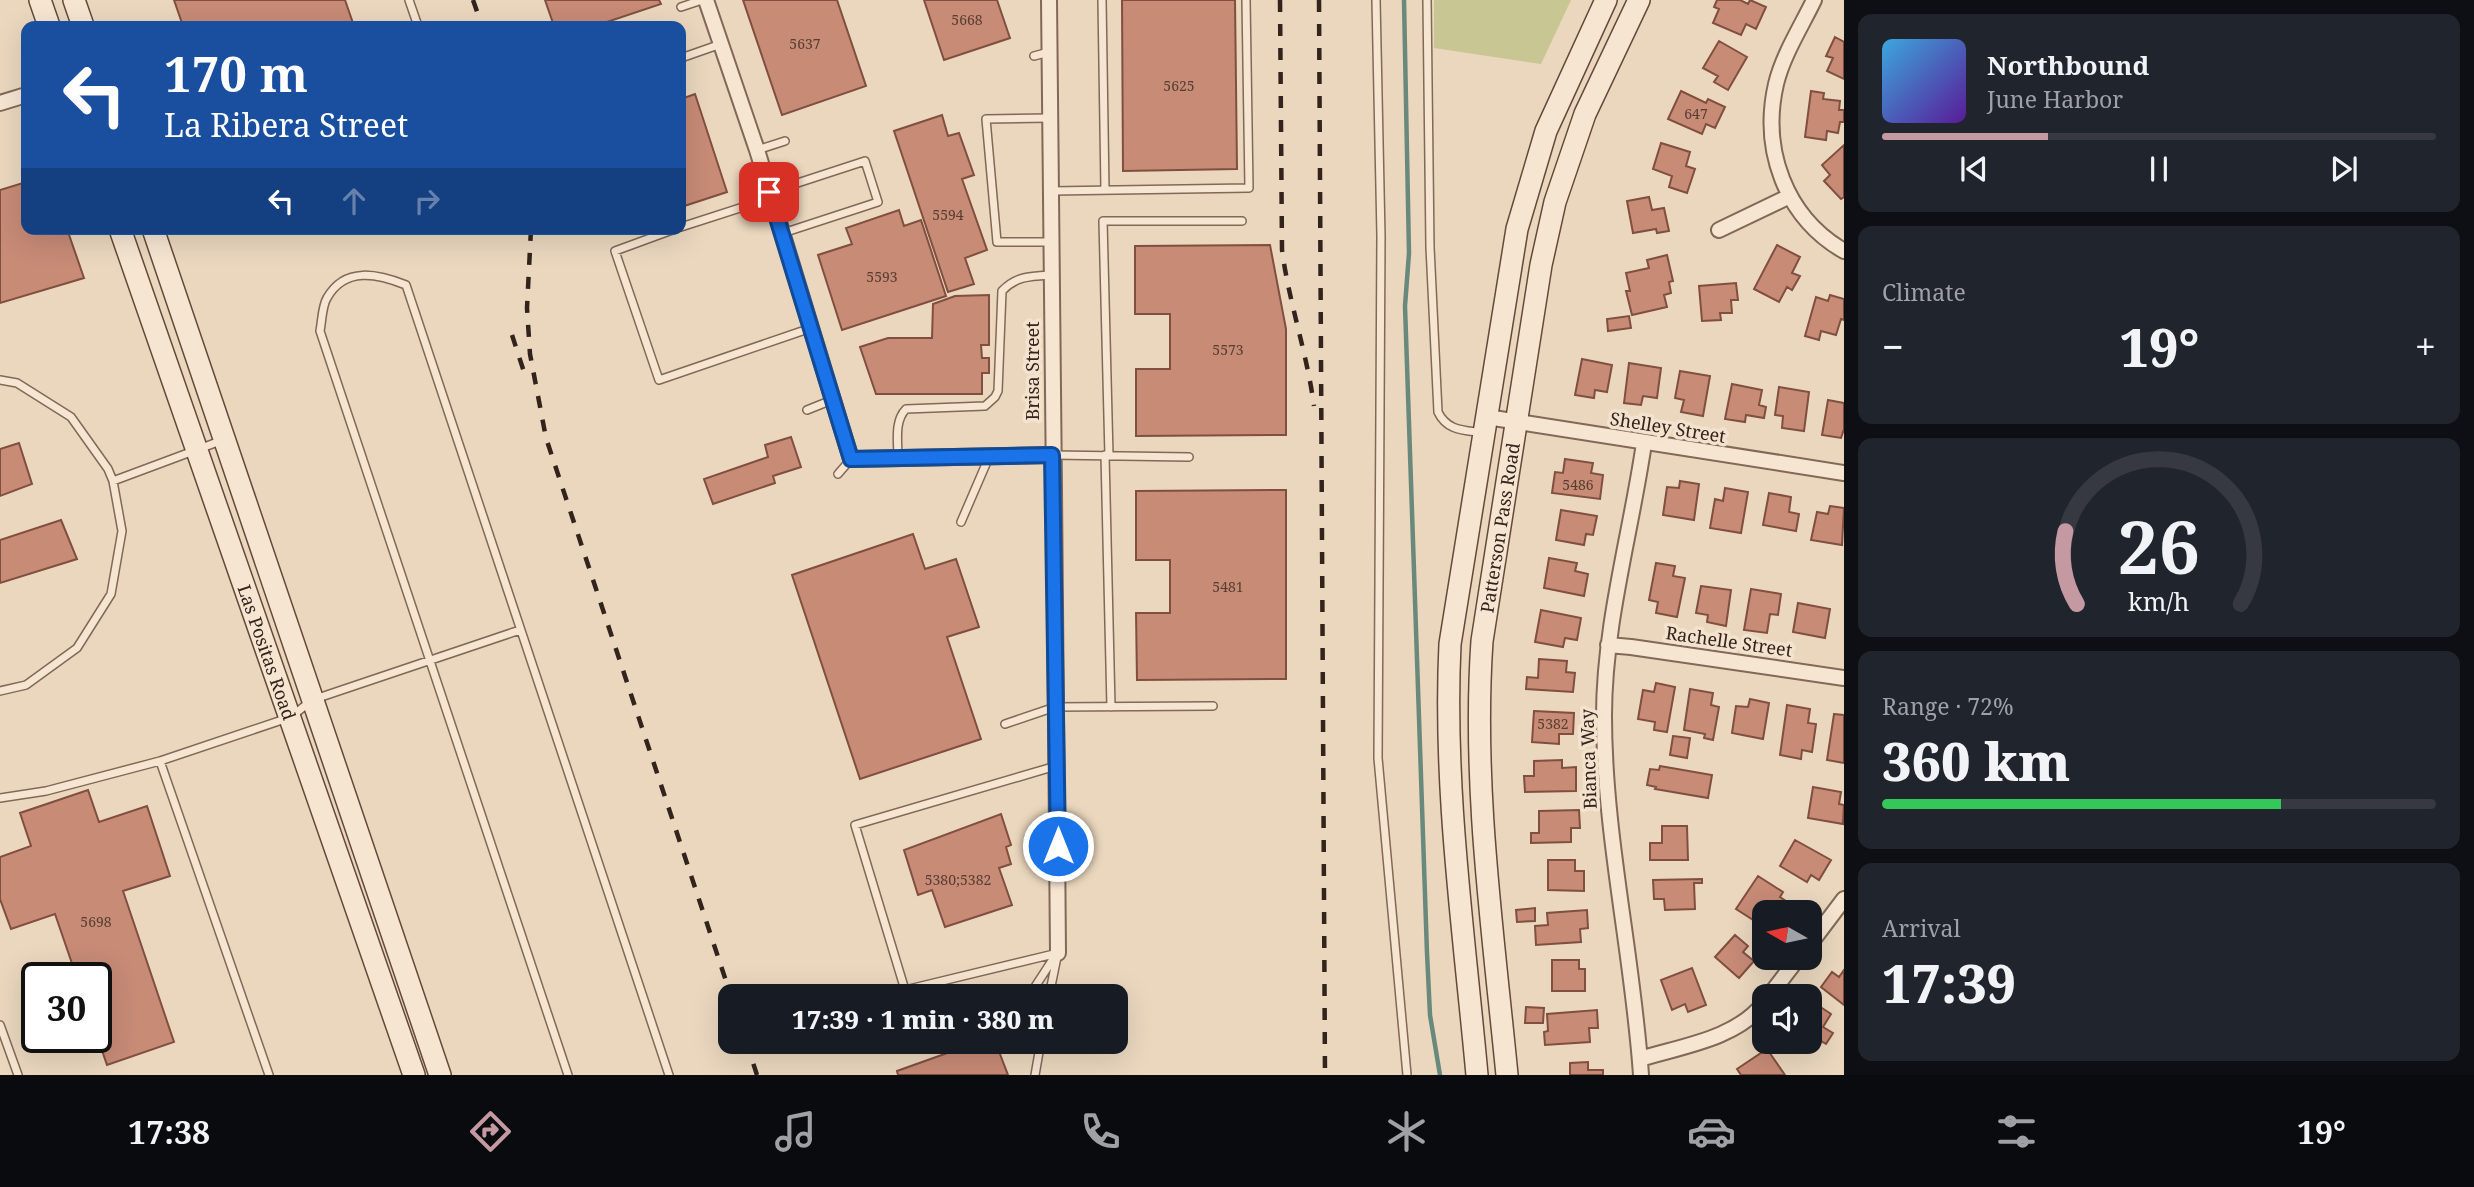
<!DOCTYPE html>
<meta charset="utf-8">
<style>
body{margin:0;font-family:"Noto Serif",serif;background:#20242c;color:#f1f3f6;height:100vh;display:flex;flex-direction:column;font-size:26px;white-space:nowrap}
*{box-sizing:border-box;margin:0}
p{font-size:23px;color:#9ea1a6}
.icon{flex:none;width:38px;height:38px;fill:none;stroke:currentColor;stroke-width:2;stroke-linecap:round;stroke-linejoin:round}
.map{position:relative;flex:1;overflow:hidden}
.sheet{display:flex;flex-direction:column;gap:14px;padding:14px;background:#0d0f14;width:630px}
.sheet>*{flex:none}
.top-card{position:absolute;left:21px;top:21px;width:665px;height:214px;border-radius:14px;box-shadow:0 7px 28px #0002;background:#1a4fa0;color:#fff;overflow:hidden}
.needle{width:46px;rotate:279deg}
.buttons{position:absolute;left:1752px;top:900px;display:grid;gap:14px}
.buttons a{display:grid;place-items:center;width:70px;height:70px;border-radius:14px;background:#171b24;box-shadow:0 7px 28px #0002;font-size:35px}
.speed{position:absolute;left:21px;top:962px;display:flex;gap:14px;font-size:35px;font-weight:700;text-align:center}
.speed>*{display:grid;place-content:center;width:91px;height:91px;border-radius:50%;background:#171b24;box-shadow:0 7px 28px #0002;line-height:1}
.speed .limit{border:4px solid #111;border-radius:10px;background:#fff;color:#111}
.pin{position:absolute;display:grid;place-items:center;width:60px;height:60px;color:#fff;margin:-30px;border-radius:14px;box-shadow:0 4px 10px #0006}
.me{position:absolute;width:77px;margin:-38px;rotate:0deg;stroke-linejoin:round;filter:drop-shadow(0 0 5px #0008)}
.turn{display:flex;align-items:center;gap:24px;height:147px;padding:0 28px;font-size:32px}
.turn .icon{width:91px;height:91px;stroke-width:2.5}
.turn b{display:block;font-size:49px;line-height:60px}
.lanes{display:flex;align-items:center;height:66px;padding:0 28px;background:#0003;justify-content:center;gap:35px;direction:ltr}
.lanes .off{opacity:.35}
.big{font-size:52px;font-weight:800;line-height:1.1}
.sheet .widget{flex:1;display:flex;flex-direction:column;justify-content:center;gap:10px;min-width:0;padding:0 24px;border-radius:14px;background:#20242c}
.sheet .dial{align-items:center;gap:0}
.dial svg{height:182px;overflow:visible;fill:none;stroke:#363941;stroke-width:7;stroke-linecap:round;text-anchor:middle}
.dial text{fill:#f1f3f6;stroke:none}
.song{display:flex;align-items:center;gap:21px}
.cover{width:84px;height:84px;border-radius:10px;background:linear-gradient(135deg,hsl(200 70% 55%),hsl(270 70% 35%))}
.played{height:7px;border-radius:4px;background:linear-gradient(90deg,#c499a2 30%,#363941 30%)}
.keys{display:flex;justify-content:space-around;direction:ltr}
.heat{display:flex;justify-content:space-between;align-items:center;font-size:38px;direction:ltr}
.charge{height:10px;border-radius:5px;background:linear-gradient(90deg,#34c759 72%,#363941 0)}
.trip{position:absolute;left:718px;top:984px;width:410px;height:70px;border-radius:14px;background:#171b24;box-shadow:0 7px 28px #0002;font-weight:800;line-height:70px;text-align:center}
.tabs{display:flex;height:112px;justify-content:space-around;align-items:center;background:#090b0e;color:#9ea1a6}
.tabs .icon{width:49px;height:49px}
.tabs .active{color:#c499a2}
.tabs b{font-size:32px;color:#f1f3f6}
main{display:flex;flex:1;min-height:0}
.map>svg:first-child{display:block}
</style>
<main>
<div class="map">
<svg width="1844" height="1075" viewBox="0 0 1844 1075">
<rect width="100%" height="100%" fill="#ebd7be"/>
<path fill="#c8c693" d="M1434,0H1571L1541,64L1434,48Z"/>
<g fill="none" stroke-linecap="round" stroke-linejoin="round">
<path stroke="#6a897d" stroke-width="4.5" d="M1404,0L1409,253L1405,306L1427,953L1430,1015L1440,1075"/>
</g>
<path fill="#c78b76" stroke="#804f3f" stroke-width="2" d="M174,0H345L354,26H183Z
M545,0H659L661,4L595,26H554Z
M743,0H837L866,86L782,115Z
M924,0H997L1010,38L944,60Z
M1122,0H1235L1237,169L1123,171Z
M1717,0H1740L1748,4L1750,0L1766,7L1756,29L1746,24L1741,35L1713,23L1719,9L1714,7Z
M1835,37L1844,42V79L1827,71L1833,58L1826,56Z
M1719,41L1747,57L1728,90L1714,82L1718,76L1703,68Z
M1681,91L1706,103L1708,99L1725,107L1715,128L1706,124L1702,134L1668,119Z
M1811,91L1824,93L1823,99L1840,101L1839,110H1844V122H1840L1838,133L1827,131L1826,140L1805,137Z
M695,94L727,192L681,207V99Z
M942,115L948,136L959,133L974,175L962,179L987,250L965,258L974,284L948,292L894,131Z
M1661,143L1690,152L1686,166L1695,169L1687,193L1669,187L1672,176L1653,169Z
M1844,145V197L1841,199L1824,181L1830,175L1822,165Z
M26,182V229H67L84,278L0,303V190Z
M1649,197L1652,210L1664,208L1669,231L1657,233L1656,229L1633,233L1627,201Z
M899,210L904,226L921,220L946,296L842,330L818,255L852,244L846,228Z
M1270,245L1286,329V435L1136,436V369H1170V314H1135V246Z
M1777,245L1800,257L1792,273L1800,276L1792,290L1787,287L1779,302L1754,289Z
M1667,255L1673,281L1669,282L1671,293L1664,295L1667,307L1632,315L1626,291H1630L1626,273L1649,268L1647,260Z
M1736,283L1738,300H1731L1732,313H1720L1721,320L1702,321L1699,286Z
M989,295V345H981L982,358H989V373H982V394H876L860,347L888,338H932L933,304L955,296Z
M1830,295L1844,299V320L1841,319L1836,335L1821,331L1819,340L1805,336L1816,297L1828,301Z
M1629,316L1631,328L1608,331L1607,319Z
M1582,359L1612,365L1607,392L1595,390L1594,398L1575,395Z
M1629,363L1661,368L1657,398L1643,396L1641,405L1624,403Z
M1680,371L1710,376L1703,416L1681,412L1684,400L1675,398Z
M1732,384L1762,390L1759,405L1766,407L1764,418L1746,415L1745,422L1725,419Z
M1779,387L1809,392L1804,431L1782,428L1783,416L1775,415Z
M1828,400L1844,403V429L1841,438L1822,435Z
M791,437L801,467L773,476L775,483L713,504L704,479L768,457L765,445Z
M19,443L32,484L0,496V449Z
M1565,459L1593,463L1591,473L1603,475L1600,499L1552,493L1555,472L1563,473Z
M1680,481L1699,484L1694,520L1663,515L1667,487L1679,488Z
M1725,488L1748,492L1741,533L1710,528L1715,499L1723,501Z
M1286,490V679L1137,680L1136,613H1170V560H1136V491Z
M1769,493L1791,497L1789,512L1799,514L1796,531L1763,525Z
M1830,506L1844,508L1842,545L1811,540L1817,512L1828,514Z
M1561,510L1597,516L1593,535L1586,534L1584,545L1556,540Z
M61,520L77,559L0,583V540Z
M913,534L925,569L956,559L979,627L947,637L981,739L860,779L792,575Z
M1549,558L1577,563L1575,571L1588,574L1584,596L1544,588Z
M1656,563L1675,566L1673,576L1685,578L1677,617L1656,613L1658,602L1649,600Z
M1701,586L1731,590L1726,626L1707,622L1708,615L1696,613Z
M1751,589L1781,594L1778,615L1770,614L1767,633L1744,630Z
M1798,603L1830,609L1825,638L1793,632Z
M1541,610L1581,618L1577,640L1565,638L1563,647L1535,642Z
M1539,659L1567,661L1566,672L1575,673L1573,692L1526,689L1527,677L1538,678Z
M1656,683L1675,687L1667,732L1654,730L1655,722L1638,719L1643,690L1654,692Z
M1690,689L1713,693L1711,705L1719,707L1713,740L1704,738L1705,734L1684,730Z
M1750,699L1769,703L1763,739L1732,733L1736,706L1748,707Z
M1787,705L1810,709L1808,723L1816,724L1812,752L1802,750L1801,759L1780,755Z
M1534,711L1574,713L1573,734H1559V744L1532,742Z
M1834,714L1844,715V763L1827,760Z
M1673,736L1690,738L1687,758L1670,755Z
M1562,760V768L1576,767V791L1525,792L1524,776H1534V761Z
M1660,766L1712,775L1708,798L1655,789L1656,787L1647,785L1650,769L1659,770Z
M1813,787L1841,792L1839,804L1844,805L1843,824L1808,818Z
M88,790L99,822L147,806L170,876L123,891L174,1042L107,1065L96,1033V978H77L55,914L11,929L0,899V857L31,846L20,813Z
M1579,810L1580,828H1571V842L1531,843V833H1539V811Z
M1001,814L1011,845L1006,847L1011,864L999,868L1012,905L945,927L932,890L918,895L904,850Z
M1662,826H1687L1688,860H1650V843H1662Z
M1795,840L1831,860L1819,880L1811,875L1807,882L1780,866Z
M1548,860H1575V871H1584V891L1548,890Z
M1758,876L1783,892L1780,897L1795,907L1792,912H1764V927L1736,909Z
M1702,879V883H1694L1695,909L1665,910L1664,899H1654L1653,880Z
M1535,908V921L1517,922L1516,910Z
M1587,910L1588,928L1580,929L1581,942L1536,945L1535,926L1548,925L1547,913Z
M1735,935L1748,946L1743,952L1754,961L1739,978L1715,957Z
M1552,960H1579V969H1585V991H1552Z
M1692,968L1706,1005L1688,1012L1685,1004L1672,1010L1661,980Z
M1844,970V1005L1821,987L1832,972L1839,977Z
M1810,1000L1831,1014L1823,1027L1833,1033L1826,1044L1816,1038L1807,1052L1792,1042L1810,1041Z
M1526,1007L1544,1008L1543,1023H1525Z
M1597,1010L1598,1028H1589L1590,1042L1545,1045L1544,1032L1548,1031L1547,1014Z
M981,1041H995L1008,1075H898L897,1071Z
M1767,1049L1785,1075H1741L1737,1069Z
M1588,1062V1070H1603V1075H1570V1063Z"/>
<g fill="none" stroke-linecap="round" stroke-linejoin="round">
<g stroke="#826858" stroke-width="10">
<path id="service" d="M409,0L418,26
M1102,0L1105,190
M1376,0L1381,236L1378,758L1407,1075
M1427,0L1430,247L1438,412C1447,431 1464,430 1483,433
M681,7L702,0
M1034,56L1049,52
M681,58L721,44
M1050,118L986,119L997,242H1051
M757,150L785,141
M1051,191L1249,188L1246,0
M770,192L865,161L878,202L783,233
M681,227L771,198
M675,229L615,251L659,380L811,328
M0,380L17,383L71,417L108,469L113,481L122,531L111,594L77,648L26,685L0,691
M807,410L832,400
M1053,455L1189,457
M1105,455L1111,707
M1109,456L1103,221H1242
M898,458C898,442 894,421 906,409L985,406L995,397L998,391L1002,291C1016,276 1031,276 1051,275
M838,474L851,459
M113,481L223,440
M961,522L989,457
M1005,724L1055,707L1213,706
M1056,766L855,825L905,990L1058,953
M0,798L46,791L160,761
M1029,996L1057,953
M1049,996L1057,957
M0,1025L18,1075
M879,1047L897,1041
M269,1075L160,761L291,717L312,700L520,630
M568,1075L320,331C322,321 322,306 327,298C345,266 378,274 406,285L669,1075
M1035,1075L1041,1041"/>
</g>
<g stroke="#826858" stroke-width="18">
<path id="minor" d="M706,0L757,150L851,459L1052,455
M1049,0C1050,318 1058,635 1058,953
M1814,0C1801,27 1783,55 1776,84C1761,149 1785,217 1844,251
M0,103L26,95
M1719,230L1788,197
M1487,417L1844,473
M1608,645L1631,647L1844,678
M1810,944L1844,899
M1769,996L1799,957
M1640,1059C1682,1046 1736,1039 1764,1003
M1641,1075C1633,955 1604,836 1604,716C1604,624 1631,533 1644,443"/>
</g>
<g stroke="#64493b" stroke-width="24">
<g id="secondary">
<path d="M40,0L49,26"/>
<path d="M74,0L83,26"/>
<path id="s1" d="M120,229L414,1075"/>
<path d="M153,229L440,1075"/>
<path d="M1477,1075C1464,932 1443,788 1450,644L1517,229L1546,131L1606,0"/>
<path id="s2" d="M1507,1075C1493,931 1472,786 1482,641L1541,265L1555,202L1585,114L1639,0"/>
</g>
</g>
<use href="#service" stroke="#f6e5d1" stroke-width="7"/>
<use href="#minor" stroke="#f6e5d1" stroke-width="14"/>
<use href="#secondary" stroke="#f6e5d1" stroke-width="21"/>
<path stroke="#32231c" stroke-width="4.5" stroke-dasharray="12 12" stroke-linecap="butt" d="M473,0L482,26
M1280,0L1282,250C1289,303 1307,353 1314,406
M1319,0L1325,1075
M531,229L527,308L530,354L546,438L731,996
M512,335L525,375
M746,1041L757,1075"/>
</g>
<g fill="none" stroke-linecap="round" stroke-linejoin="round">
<g stroke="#114b97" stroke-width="18">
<path id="route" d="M769,192L851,459L1052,455L1058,846"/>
</g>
<use href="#route" stroke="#1a73e8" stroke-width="12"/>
</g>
<g text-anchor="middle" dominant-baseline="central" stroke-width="7" stroke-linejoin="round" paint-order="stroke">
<g font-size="14" fill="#573d32">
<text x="967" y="19">5668</text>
<text x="805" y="43">5637</text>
<text x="1179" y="85">5625</text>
<text x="1696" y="113">647</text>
<text x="948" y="214">5594</text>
<text x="882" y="276">5593</text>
<text x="1228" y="349">5573</text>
<text x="1578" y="484">5486</text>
<text x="1228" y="586">5481</text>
<text x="1553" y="723">5382</text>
<text x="958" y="879">5380;5382</text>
<text x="96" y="921">5698</text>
</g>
<g font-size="18" fill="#32231c" stroke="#f3e2cd">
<text transform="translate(1032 371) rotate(-90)">Brisa Street</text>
<text transform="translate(1668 427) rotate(9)">Shelley Street</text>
<text stroke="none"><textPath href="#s2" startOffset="550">Patterson Pass Road</textPath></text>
<text transform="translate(1729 641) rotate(8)">Rachelle Street</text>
<text stroke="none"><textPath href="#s1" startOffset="448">Las Positas Road</textPath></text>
<text transform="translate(1588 759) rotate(-92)">Bianca Way</text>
</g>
</g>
</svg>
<div class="buttons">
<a><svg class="needle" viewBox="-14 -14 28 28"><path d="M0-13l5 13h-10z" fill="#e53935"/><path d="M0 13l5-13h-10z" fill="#9ea1a6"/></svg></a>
<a><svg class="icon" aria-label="sound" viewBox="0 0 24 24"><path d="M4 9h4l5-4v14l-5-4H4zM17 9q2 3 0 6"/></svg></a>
</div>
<div class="speed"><div class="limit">30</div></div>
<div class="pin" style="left:769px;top:192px;background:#d93025"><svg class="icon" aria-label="arrive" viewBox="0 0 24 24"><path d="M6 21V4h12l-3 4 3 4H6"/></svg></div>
<svg class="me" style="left:1058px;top:846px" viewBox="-20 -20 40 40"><circle r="17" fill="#1a73e8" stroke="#fff" stroke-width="3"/><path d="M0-11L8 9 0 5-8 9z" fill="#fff"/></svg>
<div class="trip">17:39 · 1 min · 380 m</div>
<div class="top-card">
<div class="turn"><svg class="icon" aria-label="left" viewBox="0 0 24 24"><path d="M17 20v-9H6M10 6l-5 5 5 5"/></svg><div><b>170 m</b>La Ribera Street</div></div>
<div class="lanes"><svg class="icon" aria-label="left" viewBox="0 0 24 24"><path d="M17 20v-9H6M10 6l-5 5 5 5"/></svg><svg class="icon off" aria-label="ahead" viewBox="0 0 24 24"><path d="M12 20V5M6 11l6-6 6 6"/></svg><svg class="icon off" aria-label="right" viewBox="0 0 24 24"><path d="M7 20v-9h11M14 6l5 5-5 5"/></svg></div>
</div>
</div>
<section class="sheet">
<div class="widget">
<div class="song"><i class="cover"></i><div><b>Northbound</b><p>June Harbor</p></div></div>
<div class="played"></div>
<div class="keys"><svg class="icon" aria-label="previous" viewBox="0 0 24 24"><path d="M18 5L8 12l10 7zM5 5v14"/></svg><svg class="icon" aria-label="pause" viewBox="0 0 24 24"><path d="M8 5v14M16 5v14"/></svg><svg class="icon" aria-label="next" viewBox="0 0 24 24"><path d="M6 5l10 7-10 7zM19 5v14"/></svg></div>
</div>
<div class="widget"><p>Climate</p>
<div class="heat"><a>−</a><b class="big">19°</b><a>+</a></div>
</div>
<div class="widget dial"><svg viewBox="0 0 100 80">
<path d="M14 69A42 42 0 1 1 86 69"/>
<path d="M14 69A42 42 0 0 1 9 37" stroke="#c499a2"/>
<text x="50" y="56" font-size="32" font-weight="700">26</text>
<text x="50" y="72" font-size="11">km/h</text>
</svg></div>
<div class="widget"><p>Range · 72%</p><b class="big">360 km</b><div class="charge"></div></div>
<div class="widget"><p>Arrival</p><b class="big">17:39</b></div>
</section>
</main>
<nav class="tabs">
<b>17:38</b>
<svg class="icon active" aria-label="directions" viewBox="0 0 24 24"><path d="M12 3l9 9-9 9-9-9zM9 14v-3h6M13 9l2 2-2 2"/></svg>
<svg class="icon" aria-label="music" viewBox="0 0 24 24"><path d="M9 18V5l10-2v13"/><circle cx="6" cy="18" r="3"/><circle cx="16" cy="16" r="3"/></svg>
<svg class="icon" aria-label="phone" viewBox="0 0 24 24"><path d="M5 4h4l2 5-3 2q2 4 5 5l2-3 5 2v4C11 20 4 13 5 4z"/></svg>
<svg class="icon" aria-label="climate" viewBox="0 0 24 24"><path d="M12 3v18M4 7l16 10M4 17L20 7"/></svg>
<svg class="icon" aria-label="car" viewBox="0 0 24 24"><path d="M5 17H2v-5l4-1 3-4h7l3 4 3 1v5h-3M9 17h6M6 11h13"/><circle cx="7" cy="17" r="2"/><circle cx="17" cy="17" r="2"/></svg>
<svg class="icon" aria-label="filters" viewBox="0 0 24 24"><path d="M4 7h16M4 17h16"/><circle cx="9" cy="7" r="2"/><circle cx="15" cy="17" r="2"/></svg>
<b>19°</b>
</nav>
